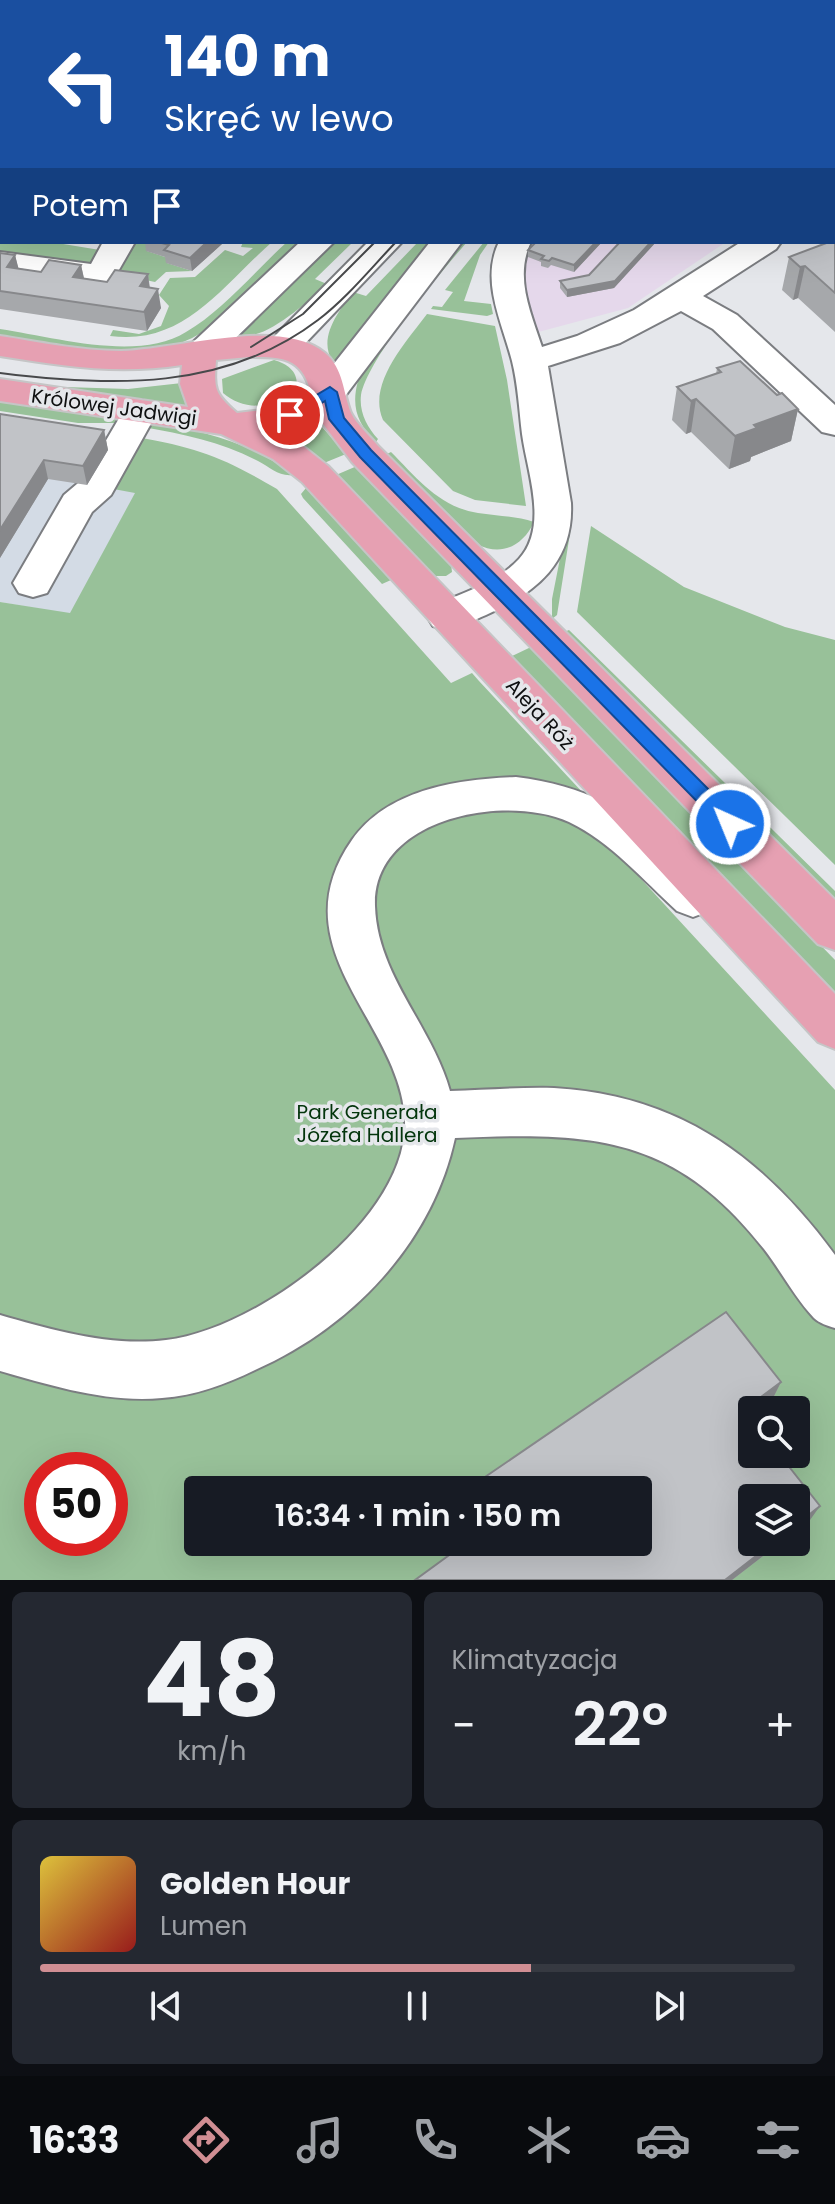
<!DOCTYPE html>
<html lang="pl">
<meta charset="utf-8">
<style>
body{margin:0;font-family:Poppins,sans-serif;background:#242831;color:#f1f3f6;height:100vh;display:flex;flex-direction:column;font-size:30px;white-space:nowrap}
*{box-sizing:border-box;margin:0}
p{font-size:26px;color:#9ea1a6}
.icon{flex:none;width:44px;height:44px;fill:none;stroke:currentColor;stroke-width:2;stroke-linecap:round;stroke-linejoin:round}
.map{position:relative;height:1580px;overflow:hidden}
.sheet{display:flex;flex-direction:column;gap:12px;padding:12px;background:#0d0f14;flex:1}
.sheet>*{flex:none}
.banner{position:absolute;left:0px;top:0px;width:836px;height:244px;box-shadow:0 8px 32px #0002;background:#1a4fa0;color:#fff;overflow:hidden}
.buttons{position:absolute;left:738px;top:1396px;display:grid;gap:16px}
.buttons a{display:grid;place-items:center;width:72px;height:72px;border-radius:8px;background:#171b24;box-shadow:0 8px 32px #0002;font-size:40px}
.speed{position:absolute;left:24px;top:1452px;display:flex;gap:16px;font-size:40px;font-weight:700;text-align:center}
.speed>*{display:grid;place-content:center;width:104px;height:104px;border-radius:50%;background:#171b24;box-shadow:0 8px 32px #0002;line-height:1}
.speed .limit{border:12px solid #d22;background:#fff;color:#111}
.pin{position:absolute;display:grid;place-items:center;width:68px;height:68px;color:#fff;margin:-34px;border:4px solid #fff;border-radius:50%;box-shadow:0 2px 8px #0007}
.me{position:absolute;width:88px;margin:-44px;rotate:316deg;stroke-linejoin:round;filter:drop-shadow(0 0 6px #0008)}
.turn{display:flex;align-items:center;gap:28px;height:168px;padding:0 32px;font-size:36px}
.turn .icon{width:104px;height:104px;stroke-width:2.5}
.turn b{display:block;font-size:56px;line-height:68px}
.then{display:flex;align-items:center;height:76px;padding:0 32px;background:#0003;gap:16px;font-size:30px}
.big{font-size:60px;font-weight:600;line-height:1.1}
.sheet .tile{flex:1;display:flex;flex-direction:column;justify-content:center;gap:12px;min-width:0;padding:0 28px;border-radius:12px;background:#242831}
.sheet .dial{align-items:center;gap:0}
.dial b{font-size:104px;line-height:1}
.song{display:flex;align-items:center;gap:24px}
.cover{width:96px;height:96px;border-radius:12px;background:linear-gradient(135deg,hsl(50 70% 55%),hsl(0 70% 35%))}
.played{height:8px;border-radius:4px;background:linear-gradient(90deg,#d08e93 65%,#363941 65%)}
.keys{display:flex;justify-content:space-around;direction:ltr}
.heat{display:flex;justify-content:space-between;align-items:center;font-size:44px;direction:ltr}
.sheet .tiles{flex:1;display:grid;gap:12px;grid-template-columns:1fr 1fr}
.tile:last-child{grid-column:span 2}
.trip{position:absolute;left:184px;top:1476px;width:468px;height:80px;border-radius:8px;background:#171b24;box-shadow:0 8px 32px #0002;font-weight:600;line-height:80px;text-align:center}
.dock{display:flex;height:128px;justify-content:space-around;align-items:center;background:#090b0e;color:#9ea1a6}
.dock .icon{width:56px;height:56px}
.dock .current{color:#d08e93}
.dock b{font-size:36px;color:#f1f3f6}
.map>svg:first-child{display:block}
</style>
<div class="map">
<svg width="835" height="1580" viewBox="0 0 835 1580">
<rect width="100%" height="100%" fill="#e5e7eb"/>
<path fill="#e5d8eb" d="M534,242H726L628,308L531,334L516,260Z"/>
<path fill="#d3dbe5" d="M0,432L109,488L136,492L70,614L0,602Z"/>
<path fill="#98c199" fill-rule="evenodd" d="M0,210L2,242H51L100,250L96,266L0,256Z
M130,242H157L147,251L171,259L167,263L192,271L166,272L155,282L117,274Z
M243,242H272C221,287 184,346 110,336L113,330L139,334L161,326L169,306L159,295L170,278L195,277L225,250L243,256L253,248L241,247Z
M287,242H302C271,271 236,311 201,333C143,369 62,345 0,336V329C54,337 138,362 186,332C222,311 256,270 287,242Z
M334,242H353L315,279L327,284C309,301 267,339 242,336L240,333Z
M418,242H432L388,293L338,360L333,362C317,338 339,311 353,292L366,296Z
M462,242H467C441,272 368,358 361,395C359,412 367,427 378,439L376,442C357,424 351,406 358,381L422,290Z
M484,242H489L480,255L464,301L491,304L493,314L487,316L431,309L433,306L442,307L453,292L445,290Z
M427,314L495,326L507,380L526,506L475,500L453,491L383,420C367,384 406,342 427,314Z
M274,360C287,364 297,370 297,385C282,410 244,412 223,393L222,379Z
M182,383L188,405L183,407L64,389L65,387L128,389Z
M0,400L117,418L121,423H78L0,411Z
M307,417L315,419L346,454L324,463L281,429Z
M153,424C202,430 253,443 293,475C279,477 270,467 258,461C221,442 184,434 143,427Z
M136,437C199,448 222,457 277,489L451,683L472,673L479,681L584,794L619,855L835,1090V1580H0V602L70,613L135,493L108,488ZM752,1410H796V1454H752ZM42,1470H110V1538H42ZM198,1490H638V1542H198ZM752,1498H796V1542H752Z
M391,452C417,478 439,507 478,513C497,516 516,516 534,522C523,546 501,557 477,544L387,454Z
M357,466L451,564L452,572L446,576H434L336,475Z
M306,488L391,580L382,584L303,498L301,494Z
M567,523L571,527L557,615L552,619V599Z
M591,526L684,587L785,627L835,640V865L577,612Z
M569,630L835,891V903L564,632Z
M531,647L835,960V997L510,657Z"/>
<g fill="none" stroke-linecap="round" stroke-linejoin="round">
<g stroke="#7b7d81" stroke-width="4">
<path id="minor" d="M23,0H59L60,2H24Z
M508,0H535L507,2Z
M576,0H604L575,2Z
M656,0H683L655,2Z
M834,25H835V41H834Z
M0,65H2V82H0Z
M0,193H2V211H0Z
M834,219H835V237H834Z
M103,242H135L112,282L101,285L0,272V252L91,264Z
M300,242H334L212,361L200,364L188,361L183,354L188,347Z
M368,242H402L295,354L283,357L271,354L266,347L271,340Z
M430,242H462L342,400L330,403L318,400L313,392L318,384Z
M499,242H531C514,277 531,313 542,347L577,336L634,310L741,242H781L776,249L703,296L737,315L835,405V435L822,432L713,329L681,311L620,343L548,366L571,503C574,562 536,593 486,615C467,623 453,632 433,626L427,616L433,606C462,593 497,583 519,559C549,526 527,472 522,434C519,409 518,385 512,361C502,322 480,281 499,242Z
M140,400L152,403L158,411L111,495L92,512L47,593L33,597L19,593L13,583L64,495L84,478L128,403Z
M516,777C586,786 627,809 679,857C693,870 708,881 716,898L709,911L693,917L677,911C643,880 611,842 569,822C505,793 372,818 375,906C377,975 432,1026 450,1091C485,1090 520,1087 554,1088C679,1095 763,1157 835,1255V1328C828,1326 819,1323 814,1318C795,1298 781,1271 764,1249C674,1134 590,1132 455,1138C432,1243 352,1327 255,1370C226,1384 195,1396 162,1398C107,1403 53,1386 0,1371V1315C53,1330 110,1347 166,1340C255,1330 408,1220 405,1121C402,1023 276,949 352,840C388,789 458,779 516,777Z"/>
</g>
<g stroke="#c5c5c6" stroke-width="4">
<path id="major" d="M0,336C40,342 81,351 121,351C176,350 280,316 325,353C344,369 343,393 351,413C357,425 369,435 378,446L835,900V950L818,944L352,462L317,416L272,430L299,443L328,466L835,994V1049L818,1042L302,482L273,459L221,434L0,401V379L188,407L180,384L182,365C117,375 64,366 0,356ZM249,357C279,357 301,356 310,390L270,409L237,413C214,393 214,389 216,360Z"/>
</g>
<use href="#minor" fill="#fff" fill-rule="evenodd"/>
<use href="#major" fill="#e6a0b2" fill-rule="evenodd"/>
<path stroke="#48494b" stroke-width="2" d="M251,347L303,314L375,242
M0,373C111,387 225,391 318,320C347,298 371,268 396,242"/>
</g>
<path fill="#a6a8ab" d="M834,43H835L834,123Z
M0,81L2,82V117L0,116Z
M0,146H2V195L0,194Z
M835,240V332L798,298L793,300L782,290L789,257Z
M145,242H222V244L192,271L166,263L165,257L146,251Z
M602,242L574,272L551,265L548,268L541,266V262L528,257V250Z
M620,242H656L614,288L567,297L560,288V281L589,275Z
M0,253L15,255L18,268L41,272L81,265L84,278L107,282L148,274L150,288L161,308L147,331L0,309Z
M717,368L777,395L798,409L791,441L751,457L750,461L729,469L691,432L686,434L672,420L677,387L716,374Z
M0,414L104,430L108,450L87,485L48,479L0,558Z
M781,1382L773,1398L750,1415L810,1520L752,1542H781L732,1580L446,1558L437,1542H638V1490Z"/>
<path fill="#87888b" d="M740,0H762L760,2H738Z
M2,36V51L0,53V38Z
M207,242H222V244L192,271L190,258Z
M596,242H602L574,272V265Z
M651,242H656L614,288L567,297V290Z
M15,255L20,274L7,267Z
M81,265L85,284L73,277Z
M805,266L798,298L793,300L800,267Z
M148,274L150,293L140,286Z
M158,289L161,308L147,331L144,312Z
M696,399L691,432L686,434L691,401Z
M798,409L791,441L751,457L750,461L729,469L735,436L754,425Z
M104,430L108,450L87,485L83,466Z
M44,460L48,479L0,558V530Z
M781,1382L773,1398L756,1410H752V1413L737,1424L745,1409Z
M820,1506L810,1520L796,1530V1525Z
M774,1542H781L732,1580H725Z"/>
<path fill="#c1c3c7" stroke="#87888b" stroke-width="2" d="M2,0H16L13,2H2V11L0,12V2Z
M185,0H205L203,2H183Z
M304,0H315L313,2H302Z
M693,0H740L738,2H691Z
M0,81L2,82V102L0,101Z
M0,146H2V177L0,176Z
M834,240H835V293L805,266L800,267L789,257L829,242H834Z
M158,242H207L190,258L164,250L169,245Z
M536,242H596L574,265L552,258L549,261L541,259L544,256L528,250Z
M620,242H651L615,281L567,290L560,281L589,275Z
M0,253L15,255L7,267L41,272L49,260L81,265L73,277L107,282L115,270L148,274L140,286L158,289L144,312L0,291Z
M740,361L777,395L782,393L798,409L754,425L757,428L735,436L696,399L691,401L677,387L721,372L717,368Z
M0,414L104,430L83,466L44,460L0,530Z
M726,1312L781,1382L745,1409L752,1418V1454H779L820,1506L796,1525V1498H752V1542H774L725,1580H415L452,1553L445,1542H638V1490H466Z
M463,1485L465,1490H456Z"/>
<path fill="#1a73e8" stroke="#114b97" stroke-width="2" d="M330,387L337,392L344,418L371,450L737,818L739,824L737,829H724L360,457L329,419L325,401L296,418H285L283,415Z"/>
<g text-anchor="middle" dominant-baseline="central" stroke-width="7" stroke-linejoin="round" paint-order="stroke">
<g font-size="20" fill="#0e0f10" stroke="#e5e7eb">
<text transform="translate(114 407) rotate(8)">Królowej Jadwigi</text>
<text transform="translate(540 714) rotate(47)">Aleja Róż</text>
</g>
<g font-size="20" fill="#03350c" stroke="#e5e7eb">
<text x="367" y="1112">Park Generała<tspan x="367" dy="23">Józefa Hallera</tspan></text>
</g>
</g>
</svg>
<div class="buttons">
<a><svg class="icon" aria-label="search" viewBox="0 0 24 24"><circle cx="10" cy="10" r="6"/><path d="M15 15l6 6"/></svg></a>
<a><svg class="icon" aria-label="layers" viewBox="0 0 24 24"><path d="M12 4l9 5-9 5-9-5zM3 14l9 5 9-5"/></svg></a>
</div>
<div class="speed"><div class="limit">50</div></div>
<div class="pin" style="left:290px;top:415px;background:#d93025"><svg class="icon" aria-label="arrive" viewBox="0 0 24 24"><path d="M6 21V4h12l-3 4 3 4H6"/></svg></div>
<svg class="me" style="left:730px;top:824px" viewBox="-20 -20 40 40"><circle r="17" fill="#1a73e8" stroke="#fff" stroke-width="3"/><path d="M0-11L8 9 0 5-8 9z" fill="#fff"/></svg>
<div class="trip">16:34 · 1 min · 150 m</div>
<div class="banner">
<div class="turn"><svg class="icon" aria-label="left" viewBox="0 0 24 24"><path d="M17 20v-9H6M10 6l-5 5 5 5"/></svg><div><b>140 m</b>Skręć w lewo</div></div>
<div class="then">Potem<svg class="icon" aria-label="arrive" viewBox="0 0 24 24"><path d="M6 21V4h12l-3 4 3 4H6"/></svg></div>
</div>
</div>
<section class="sheet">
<div class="tiles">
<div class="tile dial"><b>48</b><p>km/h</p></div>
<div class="tile"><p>Klimatyzacja</p>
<div class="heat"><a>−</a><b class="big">22°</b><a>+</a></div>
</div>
<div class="tile">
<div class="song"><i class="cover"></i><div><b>Golden Hour</b><p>Lumen</p></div></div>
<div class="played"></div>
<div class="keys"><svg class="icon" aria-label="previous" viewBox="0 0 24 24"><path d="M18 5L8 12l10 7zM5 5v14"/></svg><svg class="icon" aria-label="pause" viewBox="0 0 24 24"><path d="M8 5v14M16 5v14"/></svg><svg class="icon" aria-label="next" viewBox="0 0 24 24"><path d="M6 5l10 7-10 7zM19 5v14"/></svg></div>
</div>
</div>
</section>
<nav class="dock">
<b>16:33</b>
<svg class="icon current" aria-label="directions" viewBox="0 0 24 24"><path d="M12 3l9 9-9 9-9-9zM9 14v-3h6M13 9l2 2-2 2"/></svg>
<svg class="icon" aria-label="music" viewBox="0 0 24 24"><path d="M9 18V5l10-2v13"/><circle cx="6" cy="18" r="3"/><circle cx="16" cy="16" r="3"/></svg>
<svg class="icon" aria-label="phone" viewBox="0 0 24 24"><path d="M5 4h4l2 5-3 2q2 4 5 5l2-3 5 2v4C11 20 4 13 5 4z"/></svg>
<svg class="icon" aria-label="climate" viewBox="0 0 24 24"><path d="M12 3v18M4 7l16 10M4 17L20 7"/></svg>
<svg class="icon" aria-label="car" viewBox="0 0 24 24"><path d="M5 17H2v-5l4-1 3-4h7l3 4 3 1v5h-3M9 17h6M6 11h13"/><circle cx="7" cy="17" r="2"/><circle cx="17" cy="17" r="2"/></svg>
<svg class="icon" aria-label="filters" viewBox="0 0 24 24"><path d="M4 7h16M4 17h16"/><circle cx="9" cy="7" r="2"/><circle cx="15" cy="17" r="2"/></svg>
</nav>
